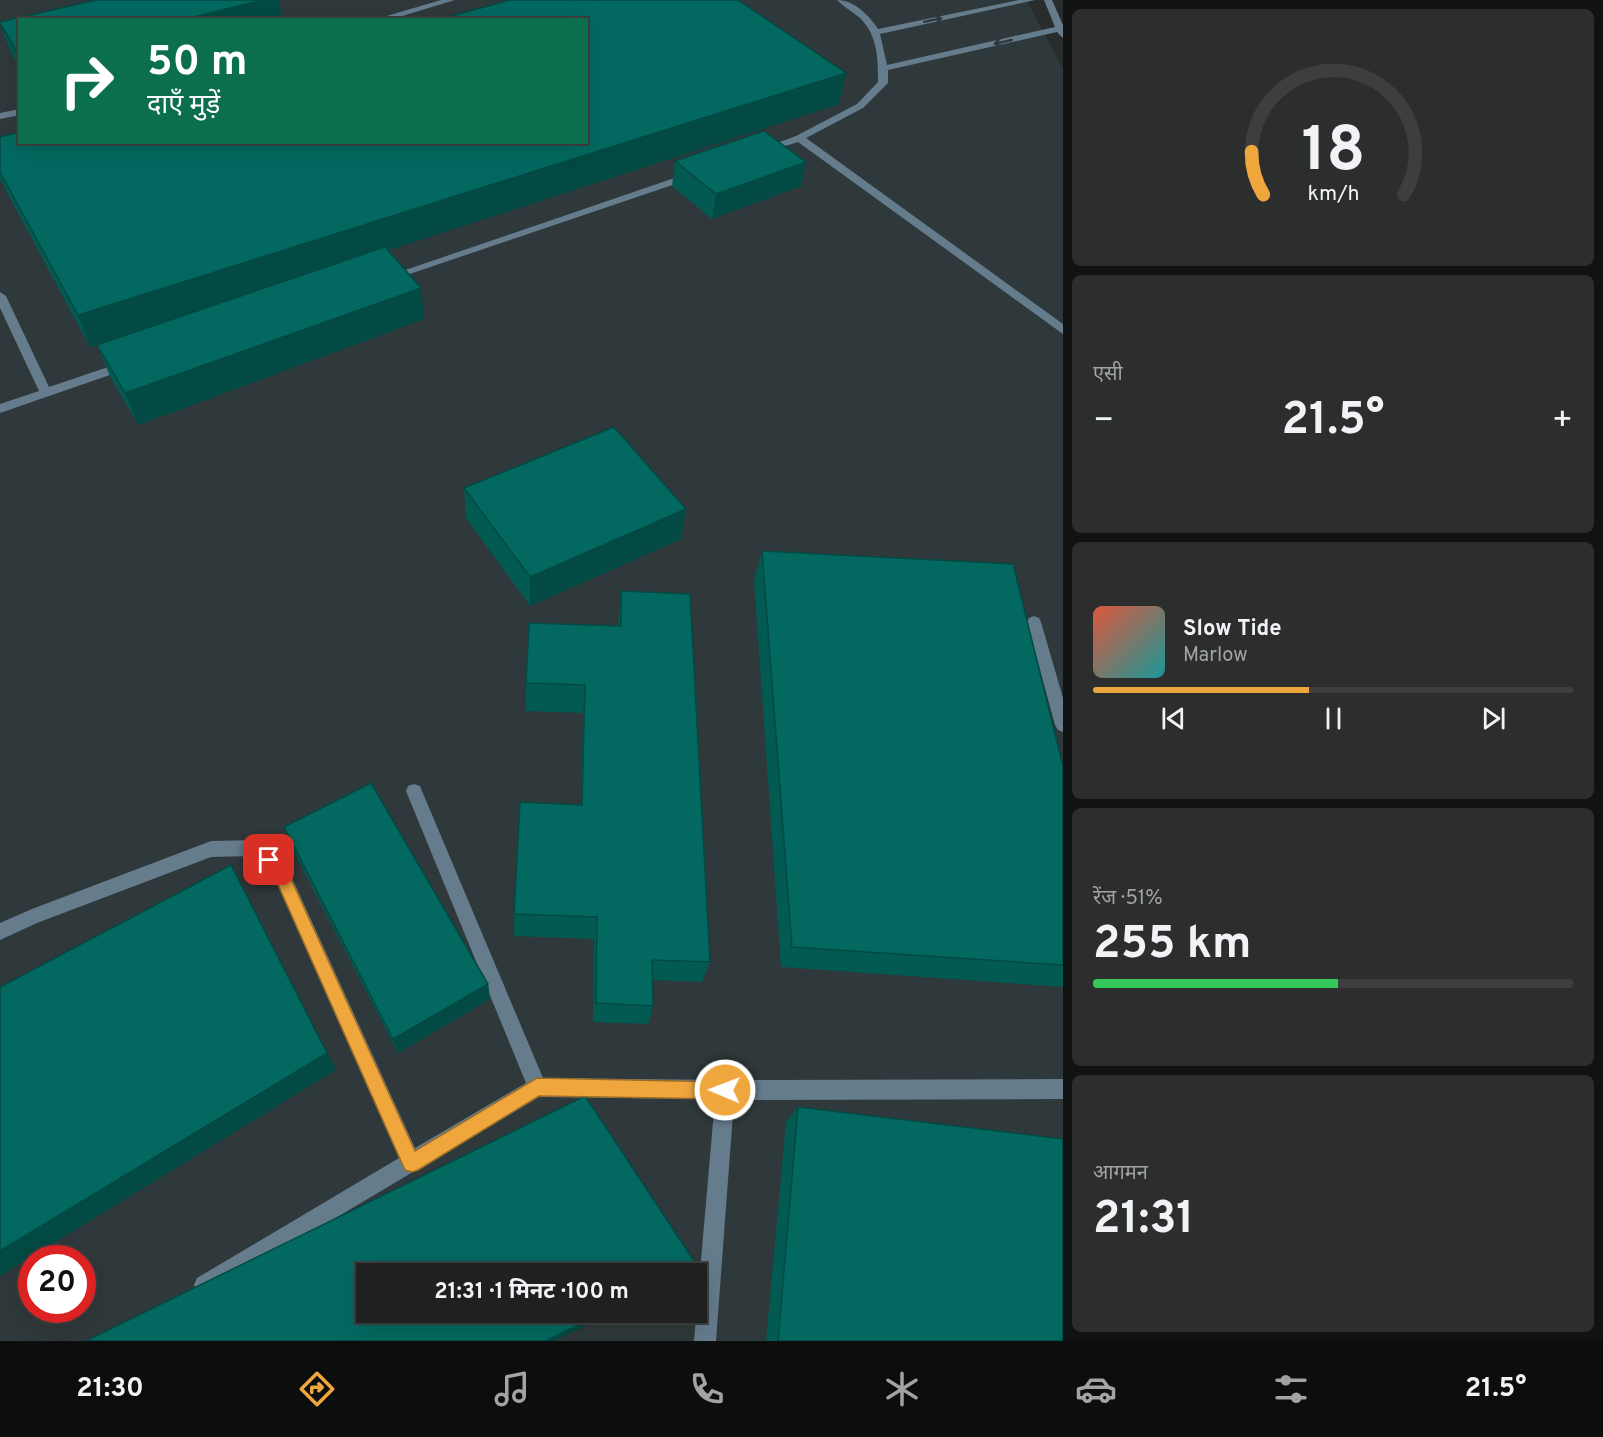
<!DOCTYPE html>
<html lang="hi">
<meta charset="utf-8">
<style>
body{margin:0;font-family:Overpass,"Noto Sans Devanagari",sans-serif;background:#2c2e2e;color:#f1f3f6;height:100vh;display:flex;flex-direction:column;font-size:22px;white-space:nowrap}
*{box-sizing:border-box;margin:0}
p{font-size:20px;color:#a1a3a5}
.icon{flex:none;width:33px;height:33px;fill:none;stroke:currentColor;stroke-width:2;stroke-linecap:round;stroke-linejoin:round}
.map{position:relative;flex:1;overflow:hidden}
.panel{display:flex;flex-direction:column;gap:9px;padding:9px;background:#111212;width:540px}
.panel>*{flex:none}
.banner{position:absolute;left:18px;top:18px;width:570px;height:126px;border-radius:0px;box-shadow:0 6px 24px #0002,0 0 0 2px #3c3e3f;background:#0b6e4f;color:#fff;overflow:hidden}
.speed{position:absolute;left:18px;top:1245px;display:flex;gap:12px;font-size:30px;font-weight:700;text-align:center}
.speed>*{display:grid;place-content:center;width:78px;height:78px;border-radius:50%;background:#1f2121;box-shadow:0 6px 24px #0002,0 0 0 2px #3c3e3f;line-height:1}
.speed .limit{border:9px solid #d22;background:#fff;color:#111}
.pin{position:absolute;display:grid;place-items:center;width:51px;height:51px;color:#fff;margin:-26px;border-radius:12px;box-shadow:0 3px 9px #0006}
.me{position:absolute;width:66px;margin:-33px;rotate:271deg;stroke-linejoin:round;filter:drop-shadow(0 0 4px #0008)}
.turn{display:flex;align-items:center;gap:21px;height:126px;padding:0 30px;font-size:27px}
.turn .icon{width:78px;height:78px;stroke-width:2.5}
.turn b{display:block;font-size:42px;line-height:51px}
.big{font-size:45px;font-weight:700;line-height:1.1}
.panel .widget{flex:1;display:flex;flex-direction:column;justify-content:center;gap:9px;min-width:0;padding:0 21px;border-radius:9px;background:#2c2e2e}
.panel .dial{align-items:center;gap:0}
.dial svg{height:156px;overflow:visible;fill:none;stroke:#3c3e3f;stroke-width:7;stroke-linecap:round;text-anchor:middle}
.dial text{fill:#f1f3f6;stroke:none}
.song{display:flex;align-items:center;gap:18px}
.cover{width:72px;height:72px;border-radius:9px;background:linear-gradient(135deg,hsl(10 70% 55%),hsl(180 70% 35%))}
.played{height:6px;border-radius:3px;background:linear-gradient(90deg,#efa73d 45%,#3c3e3f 45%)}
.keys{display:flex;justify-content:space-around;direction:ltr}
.heat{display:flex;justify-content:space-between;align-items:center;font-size:33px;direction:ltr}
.charge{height:9px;border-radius:4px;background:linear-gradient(90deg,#34c759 51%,#3c3e3f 0)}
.trip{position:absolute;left:356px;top:1263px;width:351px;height:60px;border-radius:0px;background:#1f2121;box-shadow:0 6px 24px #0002,0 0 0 2px #3c3e3f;font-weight:700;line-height:60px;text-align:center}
.dock{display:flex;height:96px;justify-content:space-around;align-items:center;background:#0c0d0d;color:#a1a3a5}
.dock .icon{width:42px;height:42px}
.dock .selected{color:#efa73d}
.dock b{font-size:27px;color:#f1f3f6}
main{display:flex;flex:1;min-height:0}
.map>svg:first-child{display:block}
</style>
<main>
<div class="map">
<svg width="1063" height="1341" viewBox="0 0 1063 1341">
<rect width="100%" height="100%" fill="#292c2c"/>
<path fill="#2f383a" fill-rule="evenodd" d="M0,0H1026L1063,68V1341H0ZM20,20H586V142H20ZM32,1258H82V1310H32ZM366,1274H696V1312H366Z"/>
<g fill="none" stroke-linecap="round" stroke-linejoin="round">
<path fill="#657c8d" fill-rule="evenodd" d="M441,0H455L389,20H373Z
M837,0C854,0 869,15 878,29L1019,0H1035L880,34L887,65L1055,27L1044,0H1052L1063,25V38L1057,32L888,70V83L863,108L806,138L1063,324V334L798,142L763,153L758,150L796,136L857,104L878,82C878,59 878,36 860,18C853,12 844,7 837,0Z
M20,109V115L0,119V113Z
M692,172L696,173V177L392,280L388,281L382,278Z
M0,292L6,296L49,387L126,361L132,365L130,368L0,413V404L39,391L0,308Z
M1034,616L1039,618L1041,622L1063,698V732L1058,730L1055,725L1027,622L1029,618Z
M414,784L420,786L422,791L543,1078L725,1080L1063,1079V1099L734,1100L716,1341H694L715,1099L539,1097L211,1292L204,1295L197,1292L194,1285L197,1278L399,1158L275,879L254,856L211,857L37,923L0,940V923L32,909L211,841L258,840L264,843L287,867L415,1148L526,1083L406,791L408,786Z"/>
</g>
<path fill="#035a53" d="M96,0H279L282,20H20V68L11,53L0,24Z
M839,104L388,250L424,319L138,425L110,376L97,345L120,337L90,347L0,179V137Z
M675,161L806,162L801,186L712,219L672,186Z
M464,488L686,509L681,539L530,606L466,518Z
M762,551L1063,766V987L781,967L754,580Z
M621,591L710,962L702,982L652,980L653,1006L648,1024L593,1022L594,939L514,936V914L581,805L583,713L526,711V683L618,626Z
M284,827L488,984L490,999L398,1053L291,846Z
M798,1107L1063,1341H766L786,1122Z"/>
<path fill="#024a43" d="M262,0H279L282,20H182Z
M846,73L839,104L90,347L78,315Z
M806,162L801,186L712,219L716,194Z
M421,288L424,319L138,425L125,393Z
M686,509L681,539L530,606V577Z
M243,888L336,1070L0,1276V1251Z
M488,984L490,999L398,1053L393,1039Z
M698,1267L691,1274H684Z
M604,1312H613L554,1341H546Z"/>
<path fill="#036960" stroke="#024a43" stroke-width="1.5" d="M96,0H262L182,20H20V57L0,23V22Z
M510,0H738L846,73L78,315L0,172V137L20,132V142H586V20H437Z
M764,131L806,162L716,194L675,161Z
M385,247L421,288L125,393L97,345Z
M614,427L686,509L530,577L464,488Z
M762,551L1013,564L1063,766V965L792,947Z
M621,591L690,594L710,962L652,960L653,1006L596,1003L597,917L514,914L520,802L582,805L585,685L526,683L529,623L621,626Z
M371,783L488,984L393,1039L284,827Z
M231,865L327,1053L0,1251V987Z
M585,1096L698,1267L684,1274H366V1312H604L546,1341H86Z
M798,1107L1063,1139V1341H778Z"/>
<defs><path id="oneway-shaft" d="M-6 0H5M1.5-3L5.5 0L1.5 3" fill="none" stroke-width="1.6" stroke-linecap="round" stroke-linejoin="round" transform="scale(1.5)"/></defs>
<g stroke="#30383e">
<use href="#oneway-shaft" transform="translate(933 20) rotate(-12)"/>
<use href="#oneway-shaft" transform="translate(1003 42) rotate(167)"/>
</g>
<path fill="#efa73d" stroke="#9b6d28" stroke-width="1.5" d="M269,853L275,855L286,868L415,1151L537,1078L725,1082L731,1084L733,1090L731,1096L725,1099L539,1096L418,1170L412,1172L405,1170L275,878L262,860L264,855Z"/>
</svg>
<div class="speed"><div class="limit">20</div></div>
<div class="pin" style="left:269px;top:860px;background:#d93025"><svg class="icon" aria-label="arrive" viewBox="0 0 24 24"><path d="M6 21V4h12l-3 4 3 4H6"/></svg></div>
<svg class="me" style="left:725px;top:1090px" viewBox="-20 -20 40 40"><circle r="17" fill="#efa73d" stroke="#fff" stroke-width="3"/><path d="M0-11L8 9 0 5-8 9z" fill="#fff"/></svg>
<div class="trip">21:31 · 1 मिनट · 100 m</div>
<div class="banner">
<div class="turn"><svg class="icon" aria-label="right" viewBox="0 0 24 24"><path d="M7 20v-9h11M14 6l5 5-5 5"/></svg><div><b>50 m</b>दाएँ मुड़ें</div></div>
</div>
</div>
<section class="panel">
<div class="widget dial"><svg viewBox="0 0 100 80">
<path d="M14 69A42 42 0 1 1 86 69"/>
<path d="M14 69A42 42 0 0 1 8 47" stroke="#efa73d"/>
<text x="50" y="56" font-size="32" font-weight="700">18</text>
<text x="50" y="72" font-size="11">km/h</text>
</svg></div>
<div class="widget"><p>एसी</p>
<div class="heat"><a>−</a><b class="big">21.5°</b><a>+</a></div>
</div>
<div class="widget">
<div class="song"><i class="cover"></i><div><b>Slow Tide</b><p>Marlow</p></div></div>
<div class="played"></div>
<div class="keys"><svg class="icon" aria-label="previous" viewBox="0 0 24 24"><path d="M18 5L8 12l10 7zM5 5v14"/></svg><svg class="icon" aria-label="pause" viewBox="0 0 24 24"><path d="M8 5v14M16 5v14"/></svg><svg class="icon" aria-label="next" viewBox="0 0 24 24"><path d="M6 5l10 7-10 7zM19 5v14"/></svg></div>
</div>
<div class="widget"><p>रेंज · 51%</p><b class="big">255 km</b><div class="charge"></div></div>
<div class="widget"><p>आगमन</p><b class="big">21:31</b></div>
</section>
</main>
<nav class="dock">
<b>21:30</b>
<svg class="icon selected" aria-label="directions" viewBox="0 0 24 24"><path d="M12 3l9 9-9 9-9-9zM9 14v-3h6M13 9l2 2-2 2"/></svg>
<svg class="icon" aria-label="music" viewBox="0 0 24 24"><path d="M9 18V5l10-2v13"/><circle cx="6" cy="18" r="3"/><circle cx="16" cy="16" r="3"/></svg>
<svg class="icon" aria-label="phone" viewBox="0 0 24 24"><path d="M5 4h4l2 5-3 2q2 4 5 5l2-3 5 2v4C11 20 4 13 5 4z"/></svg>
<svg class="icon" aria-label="climate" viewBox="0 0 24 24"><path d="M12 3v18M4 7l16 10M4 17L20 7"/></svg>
<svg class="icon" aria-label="car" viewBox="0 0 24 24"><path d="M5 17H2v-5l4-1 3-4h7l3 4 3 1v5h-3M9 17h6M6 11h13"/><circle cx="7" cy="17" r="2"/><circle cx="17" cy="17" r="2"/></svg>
<svg class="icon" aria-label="filters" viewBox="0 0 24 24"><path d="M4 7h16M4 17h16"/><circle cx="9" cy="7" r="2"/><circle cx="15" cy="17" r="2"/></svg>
<b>21.5°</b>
</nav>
